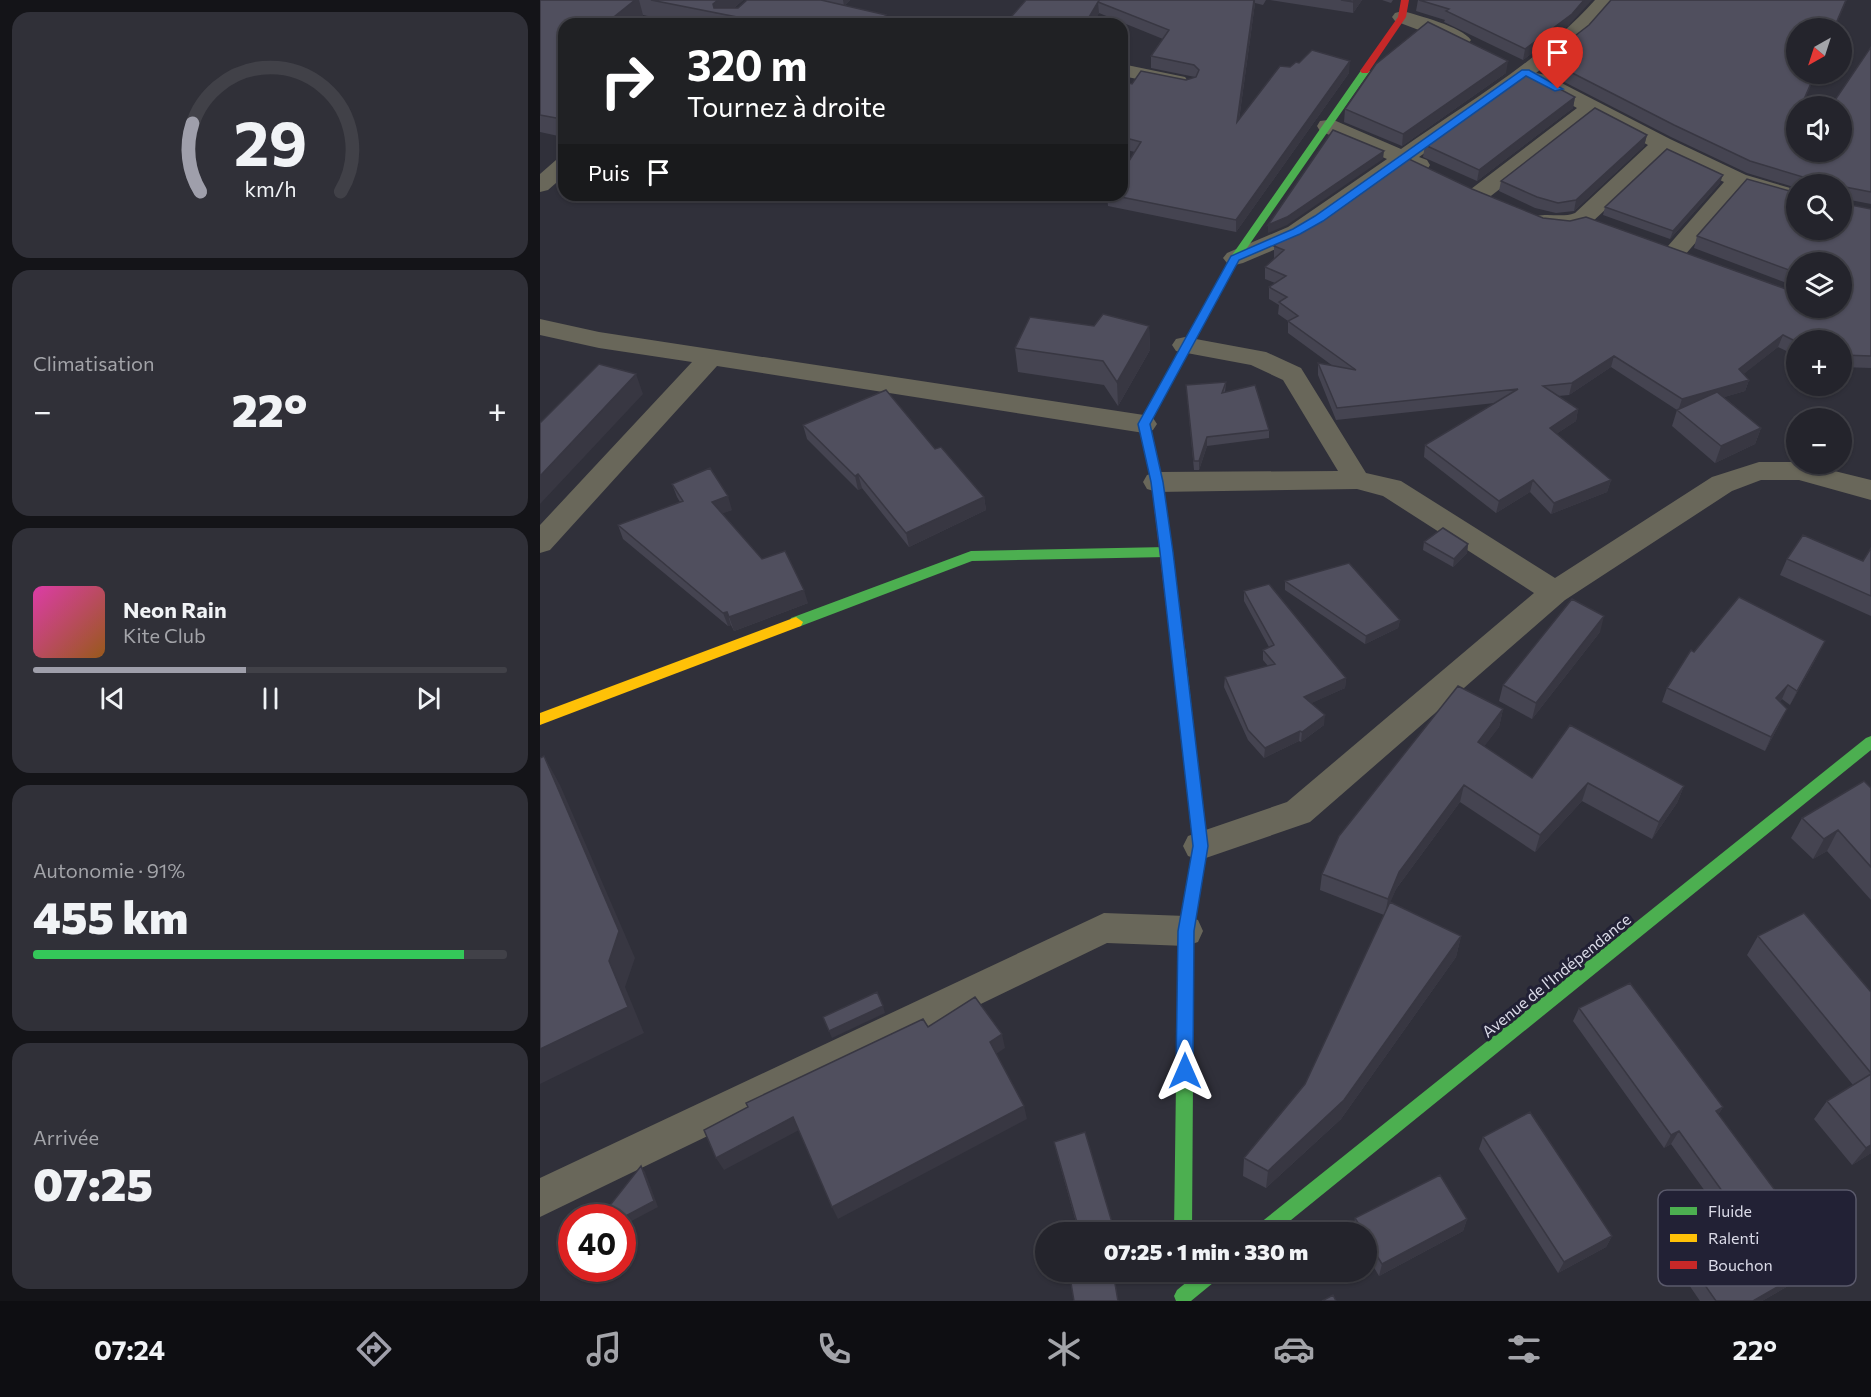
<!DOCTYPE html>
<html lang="fr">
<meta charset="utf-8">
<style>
body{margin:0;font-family:Commissioner,sans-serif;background:#303038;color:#f1f3f6;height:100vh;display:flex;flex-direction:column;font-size:22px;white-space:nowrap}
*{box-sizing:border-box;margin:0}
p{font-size:20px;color:#a3a4a9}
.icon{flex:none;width:33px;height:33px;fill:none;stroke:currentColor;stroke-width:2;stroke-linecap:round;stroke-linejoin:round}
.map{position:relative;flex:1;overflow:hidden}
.panel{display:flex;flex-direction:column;gap:12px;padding:12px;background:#141418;width:540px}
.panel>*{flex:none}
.banner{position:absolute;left:18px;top:18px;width:570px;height:183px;border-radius:18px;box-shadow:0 2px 4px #0004,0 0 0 2px #414148;background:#202124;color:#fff;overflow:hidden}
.needle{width:39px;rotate:219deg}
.fabs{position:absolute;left:1246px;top:18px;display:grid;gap:12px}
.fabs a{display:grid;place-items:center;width:66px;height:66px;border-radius:50%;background:#24242c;box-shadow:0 2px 4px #0004,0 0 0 2px #414148;font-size:30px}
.speed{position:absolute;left:18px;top:1204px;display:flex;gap:12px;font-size:30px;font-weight:700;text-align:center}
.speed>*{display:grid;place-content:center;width:78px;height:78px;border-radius:50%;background:#24242c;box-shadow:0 2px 4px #0004,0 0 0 2px #414148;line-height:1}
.speed .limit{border:9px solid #d22;background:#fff;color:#111}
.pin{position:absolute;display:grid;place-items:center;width:51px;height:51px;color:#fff;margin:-62px -26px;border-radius:50% 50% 50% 0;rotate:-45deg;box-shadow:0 0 6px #0007}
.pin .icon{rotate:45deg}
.me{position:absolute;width:66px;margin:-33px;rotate:0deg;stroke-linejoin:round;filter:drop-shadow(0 0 4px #0008)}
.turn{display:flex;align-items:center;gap:21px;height:126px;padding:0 30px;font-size:27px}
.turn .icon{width:78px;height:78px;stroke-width:2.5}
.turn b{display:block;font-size:42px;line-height:51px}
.then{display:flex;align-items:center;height:57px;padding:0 30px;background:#0003;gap:12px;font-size:22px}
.big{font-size:45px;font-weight:800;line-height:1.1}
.panel .tile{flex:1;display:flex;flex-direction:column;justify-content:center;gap:9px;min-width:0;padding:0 21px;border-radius:18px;background:#303038}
.panel .dial{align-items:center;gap:0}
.dial svg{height:156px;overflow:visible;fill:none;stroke:#414148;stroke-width:7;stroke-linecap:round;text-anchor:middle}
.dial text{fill:#f1f3f6;stroke:none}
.song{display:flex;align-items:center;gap:18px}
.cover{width:72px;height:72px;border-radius:9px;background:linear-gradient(135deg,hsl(320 70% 55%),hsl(30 70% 35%))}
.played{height:6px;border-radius:3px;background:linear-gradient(90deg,#9f9fab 45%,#414148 45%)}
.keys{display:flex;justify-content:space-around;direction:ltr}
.heat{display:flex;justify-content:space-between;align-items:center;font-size:33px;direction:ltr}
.charge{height:9px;border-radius:4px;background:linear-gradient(90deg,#34c759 91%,#414148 0)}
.trip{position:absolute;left:495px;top:1222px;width:342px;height:60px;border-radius:30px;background:#24242c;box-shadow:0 2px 4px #0004,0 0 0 2px #414148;font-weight:800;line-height:60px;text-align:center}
.tab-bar{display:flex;height:96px;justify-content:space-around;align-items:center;background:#0e0e12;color:#a3a4a9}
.tab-bar .icon{width:42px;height:42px}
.tab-bar .current{color:#9f9fab}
.tab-bar b{font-size:27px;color:#f1f3f6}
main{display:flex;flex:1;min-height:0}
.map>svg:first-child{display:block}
</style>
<main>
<section class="panel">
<div class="tile dial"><svg viewBox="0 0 100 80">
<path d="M14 69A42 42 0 1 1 86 69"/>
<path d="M14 69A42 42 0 0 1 10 34" stroke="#9f9fab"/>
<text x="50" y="56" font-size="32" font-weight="700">29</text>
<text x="50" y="72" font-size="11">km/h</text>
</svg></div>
<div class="tile"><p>Climatisation</p>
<div class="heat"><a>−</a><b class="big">22°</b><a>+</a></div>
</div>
<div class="tile">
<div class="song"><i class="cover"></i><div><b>Neon Rain</b><p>Kite Club</p></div></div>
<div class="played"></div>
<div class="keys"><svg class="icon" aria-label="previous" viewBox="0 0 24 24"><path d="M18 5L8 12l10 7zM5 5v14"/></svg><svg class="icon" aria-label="pause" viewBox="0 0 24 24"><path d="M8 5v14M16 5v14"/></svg><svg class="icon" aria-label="next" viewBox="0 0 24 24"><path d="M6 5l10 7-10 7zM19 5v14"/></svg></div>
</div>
<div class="tile"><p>Autonomie · 91%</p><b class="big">455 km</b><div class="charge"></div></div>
<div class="tile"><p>Arrivée</p><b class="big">07:25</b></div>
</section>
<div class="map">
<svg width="1331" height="1301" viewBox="0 0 1331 1301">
<rect width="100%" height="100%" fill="#30303a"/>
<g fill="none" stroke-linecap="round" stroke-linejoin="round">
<path fill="#69675a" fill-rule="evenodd" d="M225,0H264L353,18L360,20L363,24H324L235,6L228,4Z
M1055,0H1076L1045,35L996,73L1006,75L1130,139L1206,175L1257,190V204L1203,188L1144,256L1136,258L1128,256L1124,251L1128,246L1184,182L1125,154L1051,223L1028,231L997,226L993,221L997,216C1010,213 1022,218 1035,213L1108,145L1053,116L947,199L939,201L931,199L928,194L931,189L1037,108L992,83L989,79L879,157L887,160L890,165L887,170L879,172L865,167L764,237L703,263L695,265L687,263L683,258L687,253L748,227L847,159L780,131L777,126L780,121L788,120L796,121L861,149C927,103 1001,60 1055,0Z
M862,11C878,15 922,27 931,40L928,44L921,46L855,21L852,17L855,13Z
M582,64L645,77L648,81L645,85L638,87L582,76Z
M24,158V176L8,190L0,192V174L16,160Z
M0,319L59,332L604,415L613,418L617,424L613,430L604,433L177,366L10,550L0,553V525L152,362L59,348L0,335Z
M645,337L726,352L761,368L826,473L861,481L1015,578L1172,477L1219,462H1257V464H1266L1331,480V500L1259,480H1221L1192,491L1025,600L770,822L660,860L648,856L643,846L648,836L747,802L994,593L843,496L817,489L617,492L607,489L603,482L607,475L617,472L798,471L743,380L711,365L636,351L632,345L636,339Z
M564,913L646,916L658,920L663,931L658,942L646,946L567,943L0,1217V1178Z"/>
<path fill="#4caf50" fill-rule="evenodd" d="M822,69L830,71L700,258L610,424L613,437L611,440H603L598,424L690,258Z
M627,547L633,552L627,557L432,561L261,626L256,627L249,622L251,618L431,551Z
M638,643L643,644L645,648L667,846L654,931L652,1233H634L638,931L653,846L631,648L633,644Z
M1331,736V750L735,1233H712L715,1227L1326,738Z
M659,1272H682L679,1278L651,1301H636L634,1296L637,1290Z"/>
<path fill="#ffc107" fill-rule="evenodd" d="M256,617L263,622L261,626L0,725V713Z"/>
<path fill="#c62828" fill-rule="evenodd" d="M861,0H869L866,17L828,73H822L820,71L858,17Z
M607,433L613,437L623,482L645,648L643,652H633L631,648L611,482L601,437Z"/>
</g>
<path fill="#454451" d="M0,0H203L194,8H198L207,0H310L305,5L348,24H145L103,15L93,24H24V136L23,137L0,132Z
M486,0H726L723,5L715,3L699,120L750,67L759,63L809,73L696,232L568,206L567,195H582L595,152L582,149V81L592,84L646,80L655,77L611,68V56L623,39L559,13L552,24H471V17Z
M730,0H822L813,13Z
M842,0H853L851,3Z
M878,0L1029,25L983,60L904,22L905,20L876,11Z
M1049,25L1257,106V118L1248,140L1257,152H1302L1331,47V204L1305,199V204L1331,209V368L1302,367V340H1257V356L1238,347L1203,374L1209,380L1205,391L1184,397L1221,428L1215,444L1175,463L1132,426L1137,410L1071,367L1029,395L1018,396L1038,409L1036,421L1016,434L1071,480L1067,492L1011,514L990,492L956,513L884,457L885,445L955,403L796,420L778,375V363L793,366L748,333V321L738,314L739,305L729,299V287L735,283L725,279V267L735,258H734V246L932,189L1003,218L1257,293L1302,308L1257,262V287L1154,248L1157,236L1257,230L1302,184H1257V188L1207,173L1131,137L1003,71L1005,59Z
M966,73L862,146L804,122L805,109Z
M1035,97L1033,108L937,181L883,157L885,145Z
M1107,135L1104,146L1034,211L1016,213L995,208L959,191L961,181Z
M1180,183L1130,239L1063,215L1065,207Z
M554,326H609L610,350L578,406L564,385L478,372L475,348Z
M686,382L685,392L729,430V438L667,446L659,470H654L646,385Z
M263,425L395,449L444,497L446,510L369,547L322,488L318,490L267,439Z
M132,484L192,510L182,513L222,559L268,603L194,631L191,625L188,626L83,539L78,525L140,502L137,497Z
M884,542L928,544L927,553L913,567L883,550Z
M1331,548V616L1240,575L1247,559L1323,561Z
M745,581L860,620L858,628L825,644L745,590Z
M704,591L806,678L805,688L771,703L784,725L761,742L759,741L724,758L708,740L684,687L685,677L728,666L723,660V650L729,647L704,601Z
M1060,632L992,719L959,701L963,685Z
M1154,652L1278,655L1250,705L1242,699L1240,701V723L1225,751L1122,702L1127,688Z
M963,709L959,727L944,746L992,778L1144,786L1137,803L1112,839L1042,801L995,852L920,802L856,889L850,902L921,936L916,957L801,1119L726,1188L703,1176L704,1158L765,1084L844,915L780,890L782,874Z
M1331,788V900L1287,851L1273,859L1251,838L1262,818Z
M1218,936L1331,992V1153L1312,1165L1274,1119L1287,1101L1313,1085L1207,955Z
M1039,1008L1183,1107L1178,1115L1276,1270L1222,1301H1160L1145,1279L1153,1268L1201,1241L1131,1144L1124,1148L1033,1021Z
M943,1137L1072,1236L1066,1247L1018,1273L939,1149Z
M514,1142L575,1233H539L517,1154Z
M815,1218L927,1219L923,1231L839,1276L826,1254V1233H815L813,1230Z"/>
<path fill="#383742" d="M95,0H99L103,15L93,24H65Z
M178,0H203L186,15L175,13L173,4Z
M303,0H310L304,6Z
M714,0H715V3L697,134V122Z
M815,0H822L813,13V2Z
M1044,0H1052L1029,25L983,60L985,49Z
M1306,0H1307L1295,28H1294Z
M558,2L559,13L552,24H545Z
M346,15L348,24H337Z
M810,61L809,73L696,232V220Z
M968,61L966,73L862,146L863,134Z
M1275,74H1276L1262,106H1261Z
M1035,97L1033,108L937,181L939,170Z
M24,111V136L23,137L16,118Z
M1257,116V118L1243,151L1247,139Z
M1107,135L1104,146L1034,211L1036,200Z
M844,151L843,159L747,225L728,233V225Z
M1183,175L1180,183L1130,239L1133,231Z
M609,326L610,350L578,406L577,382Z
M1243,335L1238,347L1195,381L1199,369Z
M1074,356L1071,367L1029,395L1032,383Z
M96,374L103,394L0,504V476Z
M1209,380L1205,391L1138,411L1142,399Z
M1038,409L1036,421L1007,440L1010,428Z
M1221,428L1215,444L1175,463L1181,446Z
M667,437V446L659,470V461Z
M318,474L322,488L318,490L315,476Z
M993,480L990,492L956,513L959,501Z
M1071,480L1067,492L1011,514L1014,503Z
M188,496L192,510L176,516L172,502Z
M444,497L446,510L369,547L366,533Z
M928,544L927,553L913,567L914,559Z
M264,590L268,603L194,631L189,617Z
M187,612L191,625L188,626L183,613Z
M1064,616L1060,632L992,719L996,703Z
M860,620L858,628L825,644L826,636Z
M1285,641L1278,655L1250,705L1257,691Z
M806,678L805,688L763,707L764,697Z
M1248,685L1242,699L1230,712L1236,698Z
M963,709L959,727L934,760L938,742Z
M1247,709L1240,723L1225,751L1231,737Z
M785,715L784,725L761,742L762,732Z
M760,731L759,741L724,758L725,748Z
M4,756L20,785L95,958L85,987L104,1033L0,1084V1049L69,961Z
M1048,783L1042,801L995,852L1000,835Z
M924,785L920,802L856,889L845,915L848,899L859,872Z
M1144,786L1137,803L1112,839L1119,822Z
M1298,830L1287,851L1273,859L1284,839Z
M921,936L916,957L801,1119L726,1188L728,1171Z
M343,1006L345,1013L292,1038L289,1031Z
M462,1034L465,1048L453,1056L450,1042Z
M484,1106L487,1119L298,1219L292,1207Z
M1183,1107L1175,1120L1176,1111Z
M253,1117L259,1130L184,1170L176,1158Z
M1139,1131L1131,1144L1124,1148L1131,1135Z
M1331,1145V1153L1312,1165L1326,1148Z
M101,1166L105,1172L118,1207L82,1226V1218Z
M927,1219L923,1231L839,1276L842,1264Z
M574,1229L575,1233H563Z
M1072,1236L1066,1247L1018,1273L1024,1262Z
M1286,1259L1276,1270L1222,1301H1213Z"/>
<path fill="#504f5e" stroke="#383742" stroke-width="1.5" d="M0,0H95L65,24H24V111L16,118L0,115Z
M111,0H178L173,4L174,8H198L207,0H281L346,15L337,24H195L202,18Z
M486,0H559V1L560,0H714L697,122L740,66L750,67L756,62L759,63L772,50L810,61L696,220L571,195H582V172L601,142L582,137V81L592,84L601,71L646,80L656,77L659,70L654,65L611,56L629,30L558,2L545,24H505L471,17Z
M801,0H815L813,2Z
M879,0H1044L1032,14L985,49L906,11L909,9Z
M1071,0H1306L1294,28H1257V74H1275L1261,106H1257V116L1247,139L1257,144V152H1302V106H1291L1331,47V192L1305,187V204L1331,209V356L1302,355V340H1257V342L1243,335L1199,369L1209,380L1142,399L1074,356L1032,383L1003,386L1038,409L1010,428L1071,480L1014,503L993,480L959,501L885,445L978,389L797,408L778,363L816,370L748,321L758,316L739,302L747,297L729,287L746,276L725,267L744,250L734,246L747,235L766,227L867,158L932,189L1003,218L1030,221L1046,217L1257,293V308H1302V262H1257V273L1157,236L1207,179L1257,193V230H1302V184H1263V177L1210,161L1134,125L1005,59L1049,25Z
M888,22L968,61L863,134L805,109L836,64Z
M988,72L1035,97L939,170L885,145Z
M1055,108L1107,135L1036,200L1018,203L997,197L961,181Z
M793,130L844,151L747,217L728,225Z
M1127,149L1183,175L1133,231L1065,207Z
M563,314L609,326L577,382L563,361L475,348L490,317L554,326Z
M59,364L96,374L0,476V423Z
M686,382L682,393L715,385L729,430L667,437L659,461H654L646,385Z
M346,390L395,449L401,447L444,497L366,533L318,474L315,476L263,425Z
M1177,392L1221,428L1181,446L1137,410Z
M170,468L188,496L172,502L222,559L245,551L264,590L189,617L187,612L183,613L78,525L143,501L132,484Z
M903,528L928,544L914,559L884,542Z
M1263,535L1323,561L1331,548V596L1247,559Z
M809,563L860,620L826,636L745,581Z
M729,584L806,678L764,697L785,715L762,732L760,731L725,748L708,730L685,677L735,664L723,650L734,645L704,591Z
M1199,597L1285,641L1257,691L1248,685L1236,698L1247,709L1231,737L1127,688L1151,650L1154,652Z
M1032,599L1064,616L996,703L963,685Z
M918,686L963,709L938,742L992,778L1030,725L1144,786L1119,822L1048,783L1000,835L924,785L859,872L848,899L782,874L799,836Z
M4,756L79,931L69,961L88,1007L0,1049V758Z
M1324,781L1331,788V867L1298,830L1284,839L1262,818Z
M850,902L921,936L804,1100L728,1171L704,1158L765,1084Z
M1264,913L1331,992V1073L1218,936Z
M1090,983L1183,1107L1176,1111L1286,1259L1213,1301H1176L1153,1268L1213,1234L1139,1131L1131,1135L1039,1008Z
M337,992L343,1006L289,1031L283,1017Z
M435,997L462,1034L450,1042L484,1106L292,1207L253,1117L176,1158L164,1130L208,1107L206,1103L383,1019L388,1027Z
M1331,1074V1145L1326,1148L1287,1101Z
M990,1112L1072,1236L1024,1262L943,1137Z
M545,1132L574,1229L563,1233H540L514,1142Z
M101,1166L114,1201L82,1218H60Z
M900,1175L927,1219L842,1264L826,1238V1233H824L815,1218Z
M552,1272H573L578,1301H534L530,1277Z
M793,1295L796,1301H782Z"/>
<path fill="#1a73e8" stroke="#114b97" stroke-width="1.5" d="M982,70H989L1023,89L1015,91L986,76L783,221L760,234L699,260L610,424L623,482L633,552L668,846L654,931L653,1071L651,1076L645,1078L639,1076L636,1071L638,931L653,846L620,552L611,482L598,424L691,256L753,229L775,216Z"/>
<g text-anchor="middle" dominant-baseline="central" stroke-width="6" stroke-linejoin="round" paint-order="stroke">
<g font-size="16" fill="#dbdbe8" stroke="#222135">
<text transform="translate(1016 975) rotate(-39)">Avenue de l'Indépendance</text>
</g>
</g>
<rect x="1118" y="1190" width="198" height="96" rx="9" fill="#222135" stroke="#5a596b" stroke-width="1.5"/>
<rect x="1130" y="1207" width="27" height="8" fill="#4caf50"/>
<rect x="1130" y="1234" width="27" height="8" fill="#ffc107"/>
<rect x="1130" y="1261" width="27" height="8" fill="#c62828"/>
<g font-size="16" fill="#dbdbe8">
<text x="1168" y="1217">Fluide</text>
<text x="1168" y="1244">Ralenti</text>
<text x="1168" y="1271">Bouchon</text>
</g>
</svg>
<div class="fabs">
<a><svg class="needle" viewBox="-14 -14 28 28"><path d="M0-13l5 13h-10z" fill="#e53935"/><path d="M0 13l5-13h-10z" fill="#a3a4a9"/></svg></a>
<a><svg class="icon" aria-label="sound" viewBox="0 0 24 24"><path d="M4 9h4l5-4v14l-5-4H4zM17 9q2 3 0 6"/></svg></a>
<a><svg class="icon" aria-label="search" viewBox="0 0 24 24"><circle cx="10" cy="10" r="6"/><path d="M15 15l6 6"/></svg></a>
<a><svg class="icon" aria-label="layers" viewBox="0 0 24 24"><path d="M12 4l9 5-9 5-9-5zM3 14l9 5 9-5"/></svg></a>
<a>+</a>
<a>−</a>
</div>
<div class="speed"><div class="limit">40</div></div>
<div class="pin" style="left:1018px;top:89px;background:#d93025"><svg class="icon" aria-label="arrive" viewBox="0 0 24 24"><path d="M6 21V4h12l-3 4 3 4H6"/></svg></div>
<svg class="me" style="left:645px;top:1071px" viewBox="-20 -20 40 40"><path d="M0-17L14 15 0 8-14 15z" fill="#1a73e8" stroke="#fff" stroke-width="4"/></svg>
<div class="trip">07:25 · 1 min · 330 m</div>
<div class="banner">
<div class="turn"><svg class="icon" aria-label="right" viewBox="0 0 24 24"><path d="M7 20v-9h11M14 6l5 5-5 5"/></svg><div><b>320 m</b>Tournez à droite</div></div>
<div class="then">Puis<svg class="icon" aria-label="arrive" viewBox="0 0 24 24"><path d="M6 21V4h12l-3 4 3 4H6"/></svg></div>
</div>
</div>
</main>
<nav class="tab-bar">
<b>07:24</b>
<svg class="icon current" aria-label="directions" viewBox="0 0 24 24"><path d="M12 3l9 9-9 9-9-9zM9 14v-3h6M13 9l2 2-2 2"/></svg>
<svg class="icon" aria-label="music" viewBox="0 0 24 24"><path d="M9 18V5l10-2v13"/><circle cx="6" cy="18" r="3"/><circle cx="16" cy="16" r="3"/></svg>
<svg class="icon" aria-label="phone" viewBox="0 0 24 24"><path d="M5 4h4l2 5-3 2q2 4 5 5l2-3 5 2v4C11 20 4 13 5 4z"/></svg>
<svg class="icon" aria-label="climate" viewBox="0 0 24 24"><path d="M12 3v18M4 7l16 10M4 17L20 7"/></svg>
<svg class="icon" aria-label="car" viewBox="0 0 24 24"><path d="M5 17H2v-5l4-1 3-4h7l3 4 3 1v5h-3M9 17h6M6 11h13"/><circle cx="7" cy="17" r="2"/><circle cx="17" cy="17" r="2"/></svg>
<svg class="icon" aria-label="filters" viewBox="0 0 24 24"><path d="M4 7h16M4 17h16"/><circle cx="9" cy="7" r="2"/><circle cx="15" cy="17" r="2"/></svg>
<b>22°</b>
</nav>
